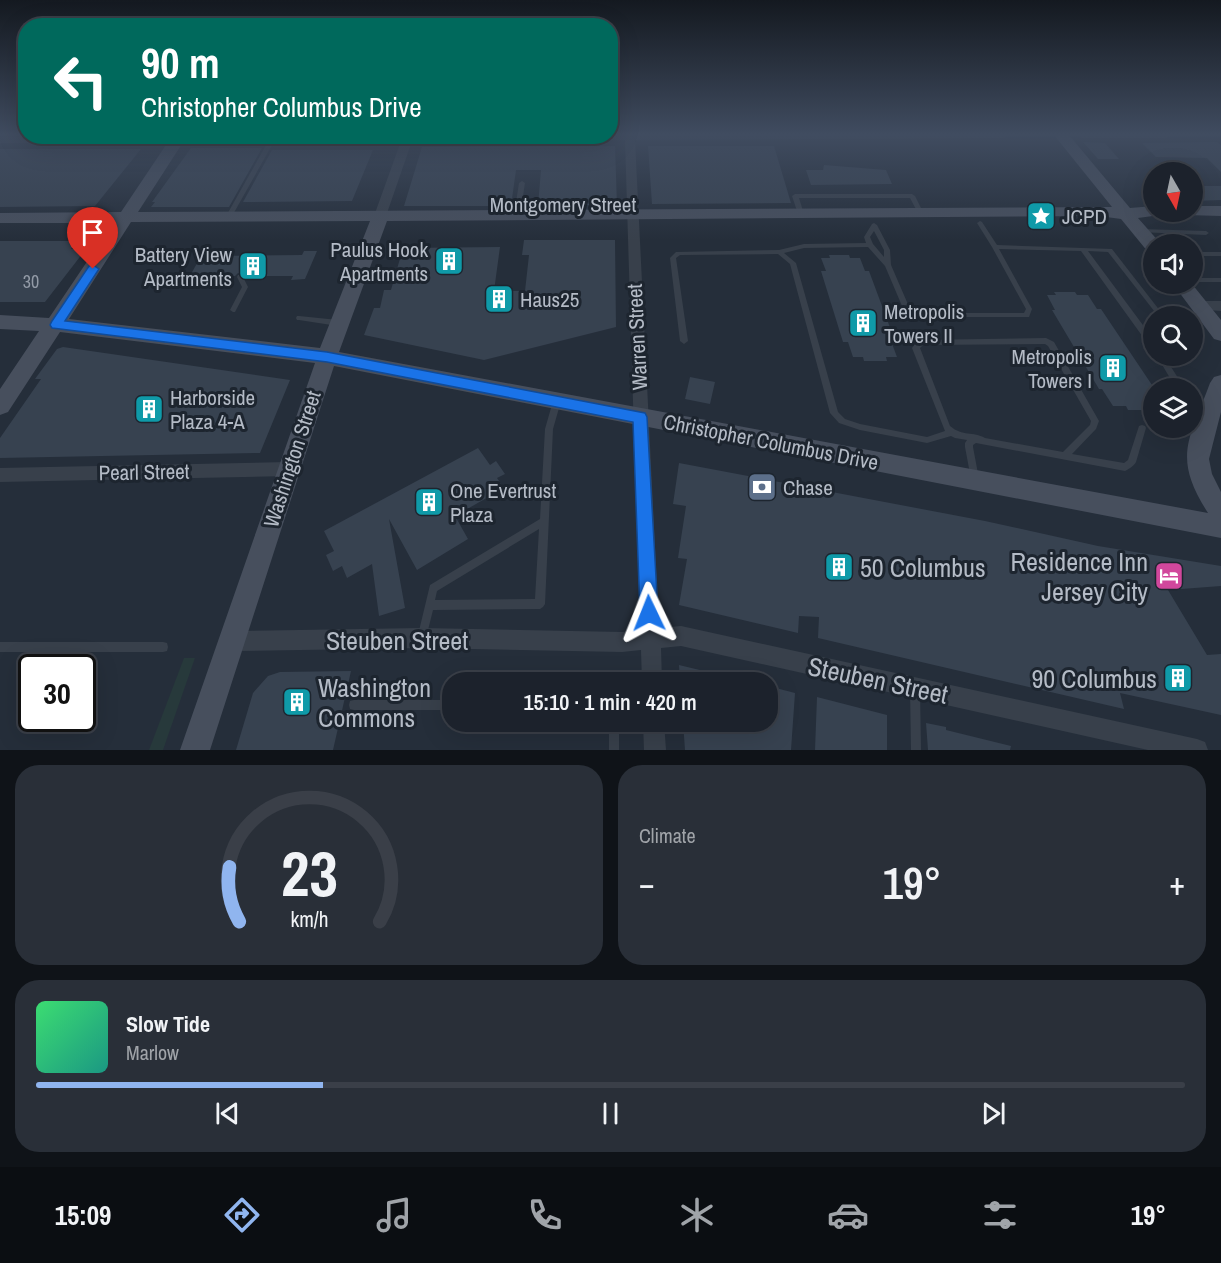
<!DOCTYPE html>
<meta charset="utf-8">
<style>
body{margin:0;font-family:"Archivo Narrow",sans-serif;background:#292f38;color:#f1f3f6;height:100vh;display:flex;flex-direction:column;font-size:22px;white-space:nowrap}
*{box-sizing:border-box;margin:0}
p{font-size:20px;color:#a0a4a9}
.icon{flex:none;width:33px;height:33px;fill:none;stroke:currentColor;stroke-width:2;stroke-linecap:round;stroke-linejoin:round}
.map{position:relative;height:750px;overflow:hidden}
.sheet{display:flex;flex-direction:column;gap:15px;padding:15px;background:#0f1318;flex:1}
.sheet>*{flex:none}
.banner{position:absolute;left:18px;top:18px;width:600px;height:126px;border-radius:24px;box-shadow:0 6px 24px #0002,0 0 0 2px #3a3f48;background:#00695c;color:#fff;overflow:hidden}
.needle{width:39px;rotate:171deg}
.buttons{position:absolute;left:1143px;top:162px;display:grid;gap:12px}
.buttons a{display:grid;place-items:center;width:60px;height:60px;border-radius:50%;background:#1c222c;box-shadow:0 6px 24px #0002,0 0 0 2px #3a3f48;font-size:30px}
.speed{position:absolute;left:18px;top:654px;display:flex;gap:12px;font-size:30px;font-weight:700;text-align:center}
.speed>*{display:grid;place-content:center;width:78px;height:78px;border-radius:50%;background:#1c222c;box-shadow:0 6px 24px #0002,0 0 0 2px #3a3f48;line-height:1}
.speed .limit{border:3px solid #111;border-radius:9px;background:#fff;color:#111}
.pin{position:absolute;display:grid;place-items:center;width:51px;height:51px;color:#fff;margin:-62px -26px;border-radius:50% 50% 50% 0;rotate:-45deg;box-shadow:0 0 6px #0007}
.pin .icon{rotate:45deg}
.me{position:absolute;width:66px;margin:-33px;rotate:358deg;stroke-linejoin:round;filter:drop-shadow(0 0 4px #0008)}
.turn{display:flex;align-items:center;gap:21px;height:126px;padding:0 24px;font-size:27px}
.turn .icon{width:78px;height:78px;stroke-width:2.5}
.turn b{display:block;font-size:42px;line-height:51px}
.big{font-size:45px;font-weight:600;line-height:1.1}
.sheet .widget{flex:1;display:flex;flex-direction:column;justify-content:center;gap:9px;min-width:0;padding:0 21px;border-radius:24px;background:#292f38}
.sheet .dial{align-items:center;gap:0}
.dial svg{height:156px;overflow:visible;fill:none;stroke:#3a3f48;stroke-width:7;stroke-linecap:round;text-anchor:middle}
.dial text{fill:#f1f3f6;stroke:none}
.song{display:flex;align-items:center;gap:18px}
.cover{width:72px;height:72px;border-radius:9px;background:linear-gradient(135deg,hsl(140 70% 55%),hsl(170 70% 35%))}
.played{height:6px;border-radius:3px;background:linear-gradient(90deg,#90b5ef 25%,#3a3f48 25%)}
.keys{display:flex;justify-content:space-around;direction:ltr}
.heat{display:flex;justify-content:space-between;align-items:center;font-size:33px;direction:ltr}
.sheet .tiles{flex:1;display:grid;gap:15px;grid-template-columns:1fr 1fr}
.widget:last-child{grid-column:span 2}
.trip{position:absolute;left:442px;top:672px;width:336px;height:60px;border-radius:24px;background:#1c222c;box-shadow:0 6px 24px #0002,0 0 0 2px #3a3f48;font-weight:600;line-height:60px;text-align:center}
.tabs{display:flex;height:96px;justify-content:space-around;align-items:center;background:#0b0e12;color:#a0a4a9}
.tabs .icon{width:42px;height:42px}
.tabs .on{color:#90b5ef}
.tabs b{font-size:27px;color:#f1f3f6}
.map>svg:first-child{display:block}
</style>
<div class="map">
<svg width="1221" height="750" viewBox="0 0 1221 750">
<rect width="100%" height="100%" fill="#252e3a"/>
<path fill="#27393b" d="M184,658H195L163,750H149Z"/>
<path fill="#374250" d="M1083,142L1105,143L1119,159H1098Z
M1217,142L1221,145V172L1207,158L1156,157L1142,143Z
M615,146L617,205H538L541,170H516L511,206H404L422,147Z
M648,146H774L791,203L652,204Z
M191,148H262L229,207H151L155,202H152Z
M0,149H141L95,206L0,207Z
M272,150H373L352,201L243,202Z
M824,165L886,170L892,184L811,185L806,170H823Z
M1192,186H1221V200L1192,201Z
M524,240H615L616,327L484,360L364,335L374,308H380L384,290H391L403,248L500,247L494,291H525L529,255H522Z
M0,241H77L71,249H86L45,302H0Z
M204,251H217L215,256L302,255L304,251H317L305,279L291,280L293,276H245L238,273L235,276H204L202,281H187Z
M829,255H849L850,258H860L865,271H869L895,341H891L897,357H886L887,361H864L863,357H853L848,342H843L821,271H826L821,258H830Z
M1054,292H1075L1077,295H1088L1097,309H1101L1154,388V410H1128L1126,406H1113L1102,389H1099L1052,310H1055L1047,295H1056Z
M63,347L290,380L260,453L0,458V438L41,379H35L57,349Z
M690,377L715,382L710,404L685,399Z
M478,448L490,465L496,461L505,474L497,478L504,488L455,516L468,539L417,570L389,519L405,608L379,616L372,564L347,578L342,566L333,571L326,555L334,551L324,531Z
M679,463L985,521L1098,546L1221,566V586L1168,590L1207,655L1221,654V715L1120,693L1124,709L818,638L819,617L799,616L798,633L679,605L687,559L678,558L686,506L673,504Z
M679,665L733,678V682H680Z
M351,671L333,750H236L253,693L268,676L280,672Z
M768,686L795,693L791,750H685L683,722H768Z
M817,697L887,715V750H815Z
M926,723L946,727V730L1011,746L1010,750H928Z"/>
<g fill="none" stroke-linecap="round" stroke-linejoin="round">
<path fill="#38404b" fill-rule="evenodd" d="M273,136L276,138L231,218L228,220L226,219L225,218L270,138Z
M522,181L525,183L520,215L517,217L514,215L519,183Z
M795,194H912L915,196L923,212L920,214L918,213L910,198H799L804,214L801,216L798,214L792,196Z
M980,221L982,222L997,245L1112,249L1164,316H1158L1108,252L1088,251L1154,340V344H1148L1081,251L999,249L1032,309L1029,317H916L905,313L885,266L868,247L804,248L784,253L796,263L838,412L845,419L860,424L927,437L945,431L912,348L918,340L1046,338L1054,342L1099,421L1096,429L1072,454L1124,463L1128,460L1139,426L1142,425L1145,426L1146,428L1136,462C1134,466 1129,469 1125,471L976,443L973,445V447L979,479L978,482L975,483L972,482L971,479L965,447V443L967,440L955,438L951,436L927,443L860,430L839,423L830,413L790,264L778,254L680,255L676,258L688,341L684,344L680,341L670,258L676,252L779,250L804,244L866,243L864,237L872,224L874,223L877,225L890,250L891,265L910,309L917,313H1024L1026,309L992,247L977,223ZM874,231L884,250V257L873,244L870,237ZM1045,344L1048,346L1091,421L1090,425L1063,452L985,438C973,431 963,437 950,426L920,348L923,345Z
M1141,229L1206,231L1209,233L1206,235L1139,232V230Z
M340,250H365L368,252L365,254L338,253V251Z
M1192,252H1221V256H1192Z
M238,275H242L248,287L235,312H233L230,310L242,287L237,277Z
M1192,278H1221V282H1192Z
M297,316H299L338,320L342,323L338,326L299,320H297L296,318Z
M1157,356H1164L1180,381L1181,383L1180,385H1174Z
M557,398L560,399L561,401L553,429L545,604L543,607L540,609L433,610L426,638L423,640L420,638L418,635L430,585L540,519L545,429L553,401L554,399ZM539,529L535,599L435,600L437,591Z
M0,642H163L167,643L168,647L167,651L163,652H0Z
M915,684L919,685L920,689L921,750H911L910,689L911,685Z
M354,700H453V710H354L350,709L349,705L350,701Z
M609,722H619V750H609Z"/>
<path fill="#38404b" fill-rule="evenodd" d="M1009,135L1004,138L635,140L659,628L681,626L1197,739L1205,742L1208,750H1148L681,646L661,648L662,682H642L641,650L622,652L422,648L233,651L226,648L223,641L226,634L233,631L422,628L622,632L640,630L625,140L412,141L386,216L380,220L374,216L401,141L0,143V137Z
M1076,135H1171L1166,138H1081Z
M1200,301H1221V311L1195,309L1193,306Z
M288,462L294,464L296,469L294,474L288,476L0,482V468Z
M643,722H664L666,750H644Z"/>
<path fill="#474f5d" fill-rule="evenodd" d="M1054,135H1069L1130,208L1154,206V212H1162L1160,215L1138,218L1161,244H1154V254L1148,252L1121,219L1099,216L387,221L339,352L1208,513C1172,457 1189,440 1210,383L1214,377L1221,375V412L1209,459L1212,474L1221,492V538L334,366L210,750H180L315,363L60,332L8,412L0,415V389L39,331L0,329V315L49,318L113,223H0V213L121,212L172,136H187L138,212L1112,207ZM370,221L320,348L69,319L131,222Z
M1192,206H1221V216L1186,215L1184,212H1192Z
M1173,284H1192L1221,320V341L1214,339Z"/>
</g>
<linearGradient id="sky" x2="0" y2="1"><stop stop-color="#141920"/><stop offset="0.56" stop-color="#404c60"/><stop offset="1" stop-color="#404c60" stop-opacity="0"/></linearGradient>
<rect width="1221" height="240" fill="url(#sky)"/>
<path fill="#1a73e8" stroke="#114b97" stroke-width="1.5" d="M93,265L99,269L65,321L327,352L645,413L647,417L658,613L655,620L649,622L643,620L640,613L633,422L327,362L52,328L50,325L52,321L89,266Z"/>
<defs>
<g id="sight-square" transform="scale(1.5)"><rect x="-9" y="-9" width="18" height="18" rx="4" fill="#0f9aa8" stroke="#1d252f"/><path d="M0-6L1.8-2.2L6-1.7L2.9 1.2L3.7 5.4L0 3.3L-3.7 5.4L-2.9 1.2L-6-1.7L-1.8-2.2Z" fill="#fff"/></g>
<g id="building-square" transform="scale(1.5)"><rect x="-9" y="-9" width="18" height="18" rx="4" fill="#0f9aa8" stroke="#1d252f"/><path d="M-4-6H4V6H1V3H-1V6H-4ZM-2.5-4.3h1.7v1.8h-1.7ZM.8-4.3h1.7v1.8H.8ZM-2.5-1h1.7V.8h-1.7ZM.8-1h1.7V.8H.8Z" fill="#fff"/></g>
<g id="bank-square" transform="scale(1.5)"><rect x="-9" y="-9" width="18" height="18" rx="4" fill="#5c6f8a" stroke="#1d252f"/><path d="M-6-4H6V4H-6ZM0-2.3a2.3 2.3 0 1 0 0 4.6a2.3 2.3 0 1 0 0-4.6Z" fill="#fff"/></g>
<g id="hotel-square" transform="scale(1.5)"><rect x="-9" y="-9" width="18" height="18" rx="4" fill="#d1479c" stroke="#1d252f"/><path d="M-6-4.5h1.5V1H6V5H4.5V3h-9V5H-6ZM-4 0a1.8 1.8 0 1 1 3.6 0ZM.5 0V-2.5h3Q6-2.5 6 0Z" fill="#fff"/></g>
</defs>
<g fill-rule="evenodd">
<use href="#sight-square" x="1041" y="216"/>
<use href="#building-square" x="449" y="261"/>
<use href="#building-square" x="253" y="266"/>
<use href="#building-square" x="499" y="299"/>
<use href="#building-square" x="863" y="323"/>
<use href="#building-square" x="1113" y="368"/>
<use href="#building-square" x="149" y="409"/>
<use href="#bank-square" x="762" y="487"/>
<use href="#building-square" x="429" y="502"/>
<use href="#building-square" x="839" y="567"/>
<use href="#hotel-square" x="1169" y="576"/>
<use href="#building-square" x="1178" y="678"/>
<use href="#building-square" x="297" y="702"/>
</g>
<g text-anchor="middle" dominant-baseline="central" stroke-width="6" stroke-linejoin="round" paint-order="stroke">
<g font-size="18" fill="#939ba7">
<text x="31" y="281">30</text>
</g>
<g font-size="21" fill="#b4bbc6" stroke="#1d252f">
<text x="563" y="204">Montgomery Street</text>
<text transform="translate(637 337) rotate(-93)">Warren Street</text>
<text transform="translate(771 442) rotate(11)">Christopher Columbus Drive</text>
<text transform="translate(292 459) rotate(-72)">Washington Street</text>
<text transform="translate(144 472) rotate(-1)">Pearl Street</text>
</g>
<g font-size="21" fill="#b4bbc6" stroke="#1d252f" text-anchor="start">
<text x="1062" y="216">JCPD</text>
<text x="428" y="249" text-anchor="end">Paulus Hook<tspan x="428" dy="24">Apartments</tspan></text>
<text x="232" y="254" text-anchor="end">Battery View<tspan x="232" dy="24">Apartments</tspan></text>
<text x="520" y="299">Haus25</text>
<text x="884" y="311">Metropolis<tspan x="884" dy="24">Towers II</tspan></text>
<text x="1092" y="356" text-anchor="end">Metropolis<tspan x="1092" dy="24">Towers I</tspan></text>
<text x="170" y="397">Harborside<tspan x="170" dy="24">Plaza 4-A</tspan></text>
<text x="783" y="487">Chase</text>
<text x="450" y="490">One Evertrust<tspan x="450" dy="24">Plaza</tspan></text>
</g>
<g font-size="26" fill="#b4bbc6" stroke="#1d252f" text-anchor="end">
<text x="1148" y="561">Residence Inn<tspan x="1148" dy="30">Jersey City</tspan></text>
<text x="860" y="567" text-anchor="start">50 Columbus</text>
<text x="1157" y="678">90 Columbus</text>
<text x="318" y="687" text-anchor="start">Washington<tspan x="318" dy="30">Commons</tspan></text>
</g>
<g font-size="26" fill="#b4bbc6" stroke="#1d252f">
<text x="397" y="640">Steuben Street</text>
<text transform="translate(878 680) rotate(12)">Steuben Street</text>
</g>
</g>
</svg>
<div class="buttons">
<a><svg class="needle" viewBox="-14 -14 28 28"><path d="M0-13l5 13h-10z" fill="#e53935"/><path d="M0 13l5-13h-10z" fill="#a0a4a9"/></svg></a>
<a><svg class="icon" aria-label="sound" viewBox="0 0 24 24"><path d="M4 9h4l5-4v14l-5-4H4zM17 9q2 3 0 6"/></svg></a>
<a><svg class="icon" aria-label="search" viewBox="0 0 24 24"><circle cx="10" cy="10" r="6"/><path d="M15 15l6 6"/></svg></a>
<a><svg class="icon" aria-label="layers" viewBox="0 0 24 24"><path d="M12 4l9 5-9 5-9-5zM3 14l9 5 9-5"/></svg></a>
</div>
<div class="speed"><div class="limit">30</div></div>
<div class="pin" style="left:93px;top:269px;background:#d93025"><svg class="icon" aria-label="arrive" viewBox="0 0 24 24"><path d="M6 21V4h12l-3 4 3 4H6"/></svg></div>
<svg class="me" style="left:649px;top:613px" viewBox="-20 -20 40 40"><path d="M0-17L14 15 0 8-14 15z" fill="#1a73e8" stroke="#fff" stroke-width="4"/></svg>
<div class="trip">15:10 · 1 min · 420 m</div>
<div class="banner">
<div class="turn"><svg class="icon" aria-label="left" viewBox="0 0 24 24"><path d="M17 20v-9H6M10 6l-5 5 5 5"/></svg><div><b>90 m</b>Christopher Columbus Drive</div></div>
</div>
</div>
<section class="sheet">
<div class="tiles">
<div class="widget dial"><svg viewBox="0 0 100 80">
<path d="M14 69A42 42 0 1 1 86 69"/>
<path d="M14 69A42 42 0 0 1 9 41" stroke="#90b5ef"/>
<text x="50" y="56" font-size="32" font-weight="700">23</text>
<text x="50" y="72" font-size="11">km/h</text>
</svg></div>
<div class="widget"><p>Climate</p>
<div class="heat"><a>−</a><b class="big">19°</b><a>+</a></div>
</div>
<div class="widget">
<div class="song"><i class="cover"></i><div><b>Slow Tide</b><p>Marlow</p></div></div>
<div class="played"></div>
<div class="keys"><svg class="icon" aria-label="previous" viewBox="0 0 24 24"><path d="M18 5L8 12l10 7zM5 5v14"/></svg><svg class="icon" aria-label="pause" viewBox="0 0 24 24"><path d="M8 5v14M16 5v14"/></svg><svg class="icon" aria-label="next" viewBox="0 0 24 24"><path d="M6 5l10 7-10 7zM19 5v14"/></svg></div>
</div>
</div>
</section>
<nav class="tabs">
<b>15:09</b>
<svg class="icon on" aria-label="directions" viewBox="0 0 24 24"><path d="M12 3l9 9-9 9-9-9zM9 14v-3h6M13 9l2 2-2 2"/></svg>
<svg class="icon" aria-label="music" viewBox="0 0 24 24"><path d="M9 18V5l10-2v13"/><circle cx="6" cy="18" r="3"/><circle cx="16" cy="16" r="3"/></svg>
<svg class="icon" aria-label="phone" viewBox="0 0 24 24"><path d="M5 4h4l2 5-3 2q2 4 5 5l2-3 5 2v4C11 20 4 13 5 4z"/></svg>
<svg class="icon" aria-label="climate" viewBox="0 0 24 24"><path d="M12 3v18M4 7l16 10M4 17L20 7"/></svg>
<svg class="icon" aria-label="car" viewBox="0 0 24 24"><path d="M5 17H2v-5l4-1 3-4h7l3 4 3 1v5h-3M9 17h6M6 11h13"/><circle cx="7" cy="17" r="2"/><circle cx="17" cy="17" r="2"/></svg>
<svg class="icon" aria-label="filters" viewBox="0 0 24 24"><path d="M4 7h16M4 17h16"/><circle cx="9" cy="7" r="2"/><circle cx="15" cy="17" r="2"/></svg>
<b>19°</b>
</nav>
